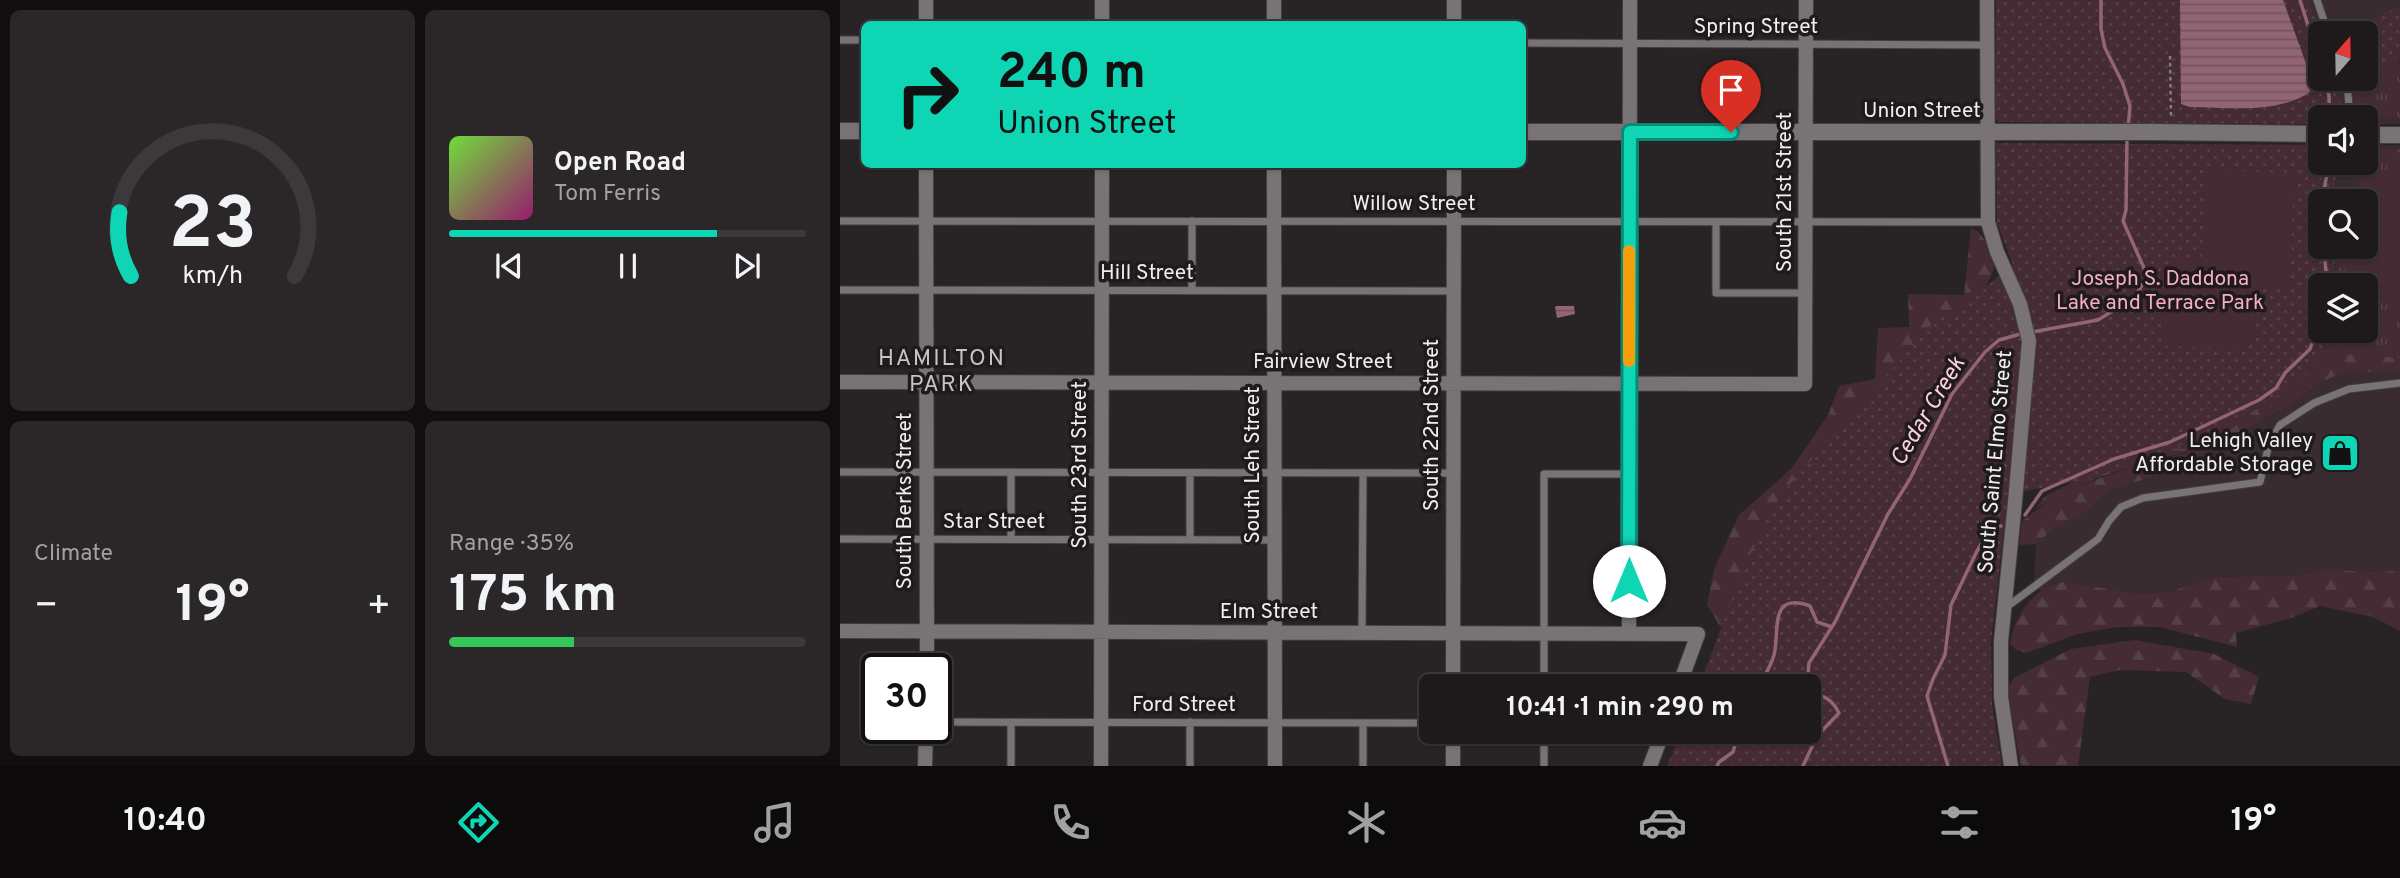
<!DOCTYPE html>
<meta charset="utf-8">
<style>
body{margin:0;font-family:Overpass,sans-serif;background:#2b2729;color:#f1f3f6;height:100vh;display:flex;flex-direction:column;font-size:26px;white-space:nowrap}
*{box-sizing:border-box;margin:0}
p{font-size:23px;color:#a1a1a3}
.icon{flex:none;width:38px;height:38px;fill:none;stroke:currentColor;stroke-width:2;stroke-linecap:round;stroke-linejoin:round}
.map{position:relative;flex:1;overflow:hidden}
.drawer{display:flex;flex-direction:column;gap:10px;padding:10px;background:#100e0f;width:840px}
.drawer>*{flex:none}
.guide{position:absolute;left:21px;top:21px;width:665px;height:147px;border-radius:10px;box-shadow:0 2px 5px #0004,0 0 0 2px #3c383b;background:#0ed5b4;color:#111;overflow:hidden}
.needle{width:46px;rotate:20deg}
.controls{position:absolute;left:1468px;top:21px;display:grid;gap:14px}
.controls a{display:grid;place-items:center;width:70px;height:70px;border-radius:10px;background:#1e1a1c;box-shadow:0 2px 5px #0004,0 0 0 2px #3c383b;font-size:35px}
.speed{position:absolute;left:21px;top:653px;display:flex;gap:14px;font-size:35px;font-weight:700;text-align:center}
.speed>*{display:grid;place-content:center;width:91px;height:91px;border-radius:50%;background:#1e1a1c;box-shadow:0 2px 5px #0004,0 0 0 2px #3c383b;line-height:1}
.speed .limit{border:4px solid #111;border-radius:10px;background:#fff;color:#111}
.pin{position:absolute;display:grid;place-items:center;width:60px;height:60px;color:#fff;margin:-72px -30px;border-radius:50% 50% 50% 0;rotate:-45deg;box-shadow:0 0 7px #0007}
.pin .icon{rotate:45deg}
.me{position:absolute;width:77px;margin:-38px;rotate:0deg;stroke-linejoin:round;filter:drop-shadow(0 0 5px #0008)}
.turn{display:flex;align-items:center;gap:24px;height:147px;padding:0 21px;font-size:32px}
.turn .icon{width:91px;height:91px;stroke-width:2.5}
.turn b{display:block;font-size:49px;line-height:60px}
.big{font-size:52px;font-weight:700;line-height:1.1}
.drawer .widget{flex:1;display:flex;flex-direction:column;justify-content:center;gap:10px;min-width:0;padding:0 24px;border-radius:10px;background:#2b2729}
.drawer .dial{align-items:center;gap:0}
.dial svg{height:182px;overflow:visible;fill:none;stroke:#3c383b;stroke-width:7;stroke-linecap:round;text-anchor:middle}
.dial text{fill:#f1f3f6;stroke:none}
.song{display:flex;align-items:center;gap:21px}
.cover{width:84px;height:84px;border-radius:10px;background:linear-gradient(135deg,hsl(100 70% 55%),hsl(320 70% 35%))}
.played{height:7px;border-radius:4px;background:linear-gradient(90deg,#0ed5b4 75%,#3c383b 75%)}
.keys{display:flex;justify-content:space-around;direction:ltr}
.heat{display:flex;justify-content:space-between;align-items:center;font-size:38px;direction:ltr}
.charge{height:10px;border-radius:5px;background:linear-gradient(90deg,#34c759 35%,#3c383b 0)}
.drawer .tiles{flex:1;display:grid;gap:10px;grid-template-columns:repeat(2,1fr)}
.trip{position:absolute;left:579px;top:674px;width:402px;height:70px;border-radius:10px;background:#1e1a1c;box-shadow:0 2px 5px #0004,0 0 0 2px #3c383b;font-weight:700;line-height:70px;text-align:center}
.dock{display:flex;height:112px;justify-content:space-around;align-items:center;background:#0c0a0b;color:#a1a1a3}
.dock .icon{width:49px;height:49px}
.dock .on{color:#0ed5b4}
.dock b{font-size:32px;color:#f1f3f6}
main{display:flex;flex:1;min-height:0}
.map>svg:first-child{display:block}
</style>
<main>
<section class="drawer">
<div class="tiles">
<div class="widget dial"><svg viewBox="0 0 100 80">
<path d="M14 69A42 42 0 1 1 86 69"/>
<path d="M14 69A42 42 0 0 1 9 41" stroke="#0ed5b4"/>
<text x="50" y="56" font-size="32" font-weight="700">23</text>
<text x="50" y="72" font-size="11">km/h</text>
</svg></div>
<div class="widget">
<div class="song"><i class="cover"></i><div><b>Open Road</b><p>Tom Ferris</p></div></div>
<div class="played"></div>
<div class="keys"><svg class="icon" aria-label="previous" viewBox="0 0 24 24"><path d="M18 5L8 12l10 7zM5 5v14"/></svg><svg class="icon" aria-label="pause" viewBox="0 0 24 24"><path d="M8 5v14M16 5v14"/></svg><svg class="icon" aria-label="next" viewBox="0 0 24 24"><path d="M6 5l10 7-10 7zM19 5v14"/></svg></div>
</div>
<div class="widget"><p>Climate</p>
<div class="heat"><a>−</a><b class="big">19°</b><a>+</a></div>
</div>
<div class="widget"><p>Range · 35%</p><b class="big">175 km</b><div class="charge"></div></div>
</div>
</section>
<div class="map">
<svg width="1560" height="766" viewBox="0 0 1560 766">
<defs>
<pattern id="grass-tufts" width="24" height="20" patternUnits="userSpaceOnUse" patternTransform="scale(1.75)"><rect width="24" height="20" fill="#442b34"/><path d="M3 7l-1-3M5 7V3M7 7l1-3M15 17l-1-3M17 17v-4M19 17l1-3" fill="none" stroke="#564048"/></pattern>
<pattern id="forest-firs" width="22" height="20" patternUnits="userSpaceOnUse" patternTransform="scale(1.75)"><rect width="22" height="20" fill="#442b34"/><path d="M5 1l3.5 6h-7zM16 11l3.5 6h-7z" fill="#564048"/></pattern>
<pattern id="wetland-marsh" width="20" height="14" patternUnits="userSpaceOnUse" patternTransform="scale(1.75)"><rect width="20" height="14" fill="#442b34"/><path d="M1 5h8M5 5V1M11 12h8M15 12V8" fill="none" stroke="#564048"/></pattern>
<pattern id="park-dots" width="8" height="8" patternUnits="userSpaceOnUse" patternTransform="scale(1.75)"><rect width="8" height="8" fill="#442b34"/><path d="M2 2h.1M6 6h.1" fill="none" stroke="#564048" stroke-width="1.8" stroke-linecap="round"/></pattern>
<pattern id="water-rules" width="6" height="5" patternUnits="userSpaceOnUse" patternTransform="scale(1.75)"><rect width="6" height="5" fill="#926475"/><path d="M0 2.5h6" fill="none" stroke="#6e565e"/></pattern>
</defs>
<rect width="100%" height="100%" fill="#282325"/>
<path fill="#382c30" d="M1469,0H1560V124H1526V117H1502L1501,94L1496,79H1526V33L1480,34Z
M1526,145H1560V570L1540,572L1487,570L1460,575L1371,577L1333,591L1300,594L1224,582L1216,583L1200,591L1194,580L1196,544L1215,528L1248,511L1267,492L1288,484L1352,466L1390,438L1453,403L1486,348L1490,331H1526V285H1494L1495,247H1526V201H1495L1496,163H1526Z"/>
<path fill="url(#grass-tufts)" d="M1556,62L1560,65V118L1517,117L1510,79H1522L1523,82L1541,75Z
M1526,149H1560V358L1503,354L1494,346L1495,331H1526V285H1497L1500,247H1526V201H1510L1513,197L1518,196L1522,163H1526Z"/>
<path fill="url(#forest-firs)" d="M1131,228C1146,233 1149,252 1155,266L1142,297L865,686L885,634L867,605L874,569L899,515L952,468L988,415L999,386L1035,379L1038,328L1069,327L1068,294L1124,295Z
M1490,331H1495L1494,346L1503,354L1560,358V372H1505L1478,383L1453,403L1390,438L1352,466L1288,484L1267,492L1248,511L1215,528L1196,544L1179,545L1182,521L1215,496L1230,489L1297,465L1345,453L1375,441L1416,409L1465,376L1486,348Z
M1487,570L1540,572L1560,570V631L1533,617L1480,606L1451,618L1396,633L1397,647L1320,627H1277L1237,634L1187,653L1176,650L1170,643C1175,615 1194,586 1224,582L1301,594L1333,591L1371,577L1460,575Z
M1295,640L1374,654L1419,677L1411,704L1385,699L1346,672L1280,670L1250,677L1238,766H1181L1167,689L1174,678L1231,649Z"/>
<path fill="url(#wetland-marsh)" d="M1490,331C1482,370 1452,387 1420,406C1404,417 1390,433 1373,441C1350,453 1325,457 1301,464C1266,474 1224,489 1194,510L1205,496L1244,477Z"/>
<path fill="url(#park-dots)" d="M1156,0H1469L1480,34V79H1496L1501,94L1502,117H1480V124L1159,122L1155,118Z
M1557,8H1560V56L1541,75L1523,83L1522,79H1526V33H1520L1523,23Z
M1156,143L1480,145V163H1496L1495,201H1480V247H1495L1494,285H1480V331H1490L1486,348L1465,376L1448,390L1353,440L1246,480L1168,494L1151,642L1152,704L1162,766H827L841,732H970V686H859L905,566L931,510L949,485L1091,325L1133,297L1173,265L1157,223Z"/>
<path fill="#442b34" d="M1365,170L1454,173L1450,288L1411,287C1419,304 1416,331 1408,348L1322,346L1324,267L1351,258L1362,259Z
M1519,173L1560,174V303L1526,302V285H1514L1516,247H1526V201H1518Z"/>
<path fill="url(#water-rules)" d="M1340,0H1443L1468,69L1470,92C1435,115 1390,107 1350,107L1341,104Z
M717,306H734L735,314L717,318L715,307Z"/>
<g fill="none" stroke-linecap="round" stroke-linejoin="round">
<path stroke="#926475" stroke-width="3.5" d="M1261,0V29L1265,48L1283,84L1290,106L1288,129
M1460,0L1480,63
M1485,79L1489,96L1490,116
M1482,201L1489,163
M1480,204V216
M1484,247L1487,285
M1192,332L1258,320L1295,297L1305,280L1304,268L1283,221L1286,210L1287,136
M1185,515L1202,491L1274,459L1330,442L1419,400L1436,388L1445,373L1470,349L1480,321
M919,686C924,677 931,666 934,655C940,632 928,591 970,606L977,622L992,627
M967,686L969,663L995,622L1048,514L1070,479L1112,394L1145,352L1159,340L1184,333
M877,766L879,762L893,752L899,732
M963,766L977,736L999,713C992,699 984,696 970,692
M1108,766L1087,696L1093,679L1105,655L1111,605L1137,551L1151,528L1161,526"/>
<g stroke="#423e40" stroke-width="9">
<path id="service" d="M1477,0L1488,33
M0,40H24
M682,43L1148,45
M1504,79L1508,94L1510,117
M0,221L1148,222
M352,221V290
M876,222V293H966
M0,290L614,291
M0,472L613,473
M171,472V539
M350,473V540
M0,539L434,540
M1164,609L1258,539L1269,521L1281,507L1303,498L1420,482L1429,444L1440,425L1474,403L1509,389L1560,383
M522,633L523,473
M704,686V474H789
M96,722L592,723
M171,722V766
M350,722V766
M704,732V766
M523,766V723"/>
</g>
<g stroke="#423e40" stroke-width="16">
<path id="minor" d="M434,0V24
M1147,0L1148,222L1157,252L1180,304L1189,341L1175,502L1161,641V697L1171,766
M86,24V0
M262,24V0
M614,24V0
M86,164L87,668
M434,164L435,766
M0,382L965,384L966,0
M0,631L858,634L839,686
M789,634L790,0
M613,686L614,164
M613,732V766
M85,766L86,728
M261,766L262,164
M810,766L823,732"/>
</g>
<g stroke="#423e40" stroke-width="18">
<path id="tertiary" d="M0,131H24
M682,132H1312L1480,134
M1526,135H1560"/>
</g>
<path stroke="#837f80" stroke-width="2.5" stroke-dasharray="3.5 3.5" stroke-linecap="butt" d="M1330,56L1331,119"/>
<use href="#service" stroke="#797375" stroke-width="7"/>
<use href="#minor" stroke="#797375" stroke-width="14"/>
<use href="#tertiary" stroke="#797375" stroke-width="16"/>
</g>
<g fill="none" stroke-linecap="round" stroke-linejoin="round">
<g stroke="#098a75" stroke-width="18">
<path id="route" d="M789,581L790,132H891"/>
</g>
<use href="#route" stroke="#0ed5b4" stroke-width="12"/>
<path stroke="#f59e0b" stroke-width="12" d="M789,361V251"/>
</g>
<defs>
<g id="shop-square" transform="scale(2.0125)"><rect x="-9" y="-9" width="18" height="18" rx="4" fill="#0ed5b4" stroke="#1f1a1b"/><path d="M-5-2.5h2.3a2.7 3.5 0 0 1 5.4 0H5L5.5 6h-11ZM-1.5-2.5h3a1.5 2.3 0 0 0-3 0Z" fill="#111"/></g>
</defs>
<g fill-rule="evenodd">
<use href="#shop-square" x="1500" y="453"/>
</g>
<g text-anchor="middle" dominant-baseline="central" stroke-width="7" stroke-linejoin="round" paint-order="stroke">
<g font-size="21" fill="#f2eeef" stroke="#1f1a1b">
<text x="916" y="27">Spring Street</text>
<text x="1082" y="111">Union Street</text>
<text transform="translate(945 192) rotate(-90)">South 21st Street</text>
<text x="574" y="204">Willow Street</text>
<text x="307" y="273">Hill Street</text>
<text x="483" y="362">Fairview Street</text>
<text transform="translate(592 425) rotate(-90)">South 22nd Street</text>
<text transform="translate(1156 462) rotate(-85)">South Saint Elmo Street</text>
<text transform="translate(240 465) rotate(-90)">South 23rd Street</text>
<text transform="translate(413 465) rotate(-90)">South Leh Street</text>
<text transform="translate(65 501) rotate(-90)">South Berks Street</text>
<text x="154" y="522">Star Street</text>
<text x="429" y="612">Elm Street</text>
<text x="344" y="705">Ford Street</text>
</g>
<g font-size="21" fill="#f8adc7" stroke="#1f1a1b">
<text x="1320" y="279">Joseph S. Daddona<tspan x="1320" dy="24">Lake and Terrace Park</tspan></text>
</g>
<g font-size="21" fill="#f2eeef" stroke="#1f1a1b" text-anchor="end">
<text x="1473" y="441">Lehigh Valley<tspan x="1473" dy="24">Affordable Storage</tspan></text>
</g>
<g font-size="23" letter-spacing="2" fill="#c9c2c4" stroke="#1f1a1b">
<text x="102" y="359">HAMILTON<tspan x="102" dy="26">PARK</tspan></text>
</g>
<g font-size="23" font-style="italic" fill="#fdcede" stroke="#1f1a1b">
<text transform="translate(1089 412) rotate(-59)">Cedar Creek</text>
</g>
</g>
</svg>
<div class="controls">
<a><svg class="needle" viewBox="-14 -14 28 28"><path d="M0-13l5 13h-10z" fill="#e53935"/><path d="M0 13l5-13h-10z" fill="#a1a1a3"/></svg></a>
<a><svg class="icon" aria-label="sound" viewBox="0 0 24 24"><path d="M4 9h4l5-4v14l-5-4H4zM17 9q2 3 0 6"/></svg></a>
<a><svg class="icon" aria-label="search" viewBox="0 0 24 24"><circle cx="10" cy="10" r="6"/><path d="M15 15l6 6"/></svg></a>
<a><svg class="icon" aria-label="layers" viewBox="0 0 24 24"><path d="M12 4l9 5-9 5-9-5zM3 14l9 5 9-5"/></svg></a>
</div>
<div class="speed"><div class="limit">30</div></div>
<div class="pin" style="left:891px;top:132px;background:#d93025"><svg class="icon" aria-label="arrive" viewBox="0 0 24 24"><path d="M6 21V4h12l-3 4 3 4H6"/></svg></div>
<svg class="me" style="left:789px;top:581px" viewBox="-20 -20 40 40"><circle r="19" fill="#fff"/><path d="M0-13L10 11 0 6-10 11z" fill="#0ed5b4"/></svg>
<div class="trip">10:41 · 1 min · 290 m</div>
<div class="guide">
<div class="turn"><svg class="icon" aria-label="right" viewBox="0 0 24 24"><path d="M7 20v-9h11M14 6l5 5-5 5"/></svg><div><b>240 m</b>Union Street</div></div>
</div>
</div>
</main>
<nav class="dock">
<b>10:40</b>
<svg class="icon on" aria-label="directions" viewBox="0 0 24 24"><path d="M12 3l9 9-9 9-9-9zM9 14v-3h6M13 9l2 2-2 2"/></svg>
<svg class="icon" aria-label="music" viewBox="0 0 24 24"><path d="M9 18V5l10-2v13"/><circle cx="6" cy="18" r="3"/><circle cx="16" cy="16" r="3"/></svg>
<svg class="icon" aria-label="phone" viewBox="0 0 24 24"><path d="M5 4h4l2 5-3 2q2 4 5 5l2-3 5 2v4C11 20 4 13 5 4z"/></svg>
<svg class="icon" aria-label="climate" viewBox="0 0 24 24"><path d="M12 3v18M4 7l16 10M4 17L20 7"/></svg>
<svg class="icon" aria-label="car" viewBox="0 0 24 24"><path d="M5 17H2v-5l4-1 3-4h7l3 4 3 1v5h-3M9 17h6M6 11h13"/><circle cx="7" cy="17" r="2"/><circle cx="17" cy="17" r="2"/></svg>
<svg class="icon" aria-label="filters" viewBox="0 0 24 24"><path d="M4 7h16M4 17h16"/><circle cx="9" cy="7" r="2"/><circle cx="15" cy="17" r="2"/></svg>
<b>19°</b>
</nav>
